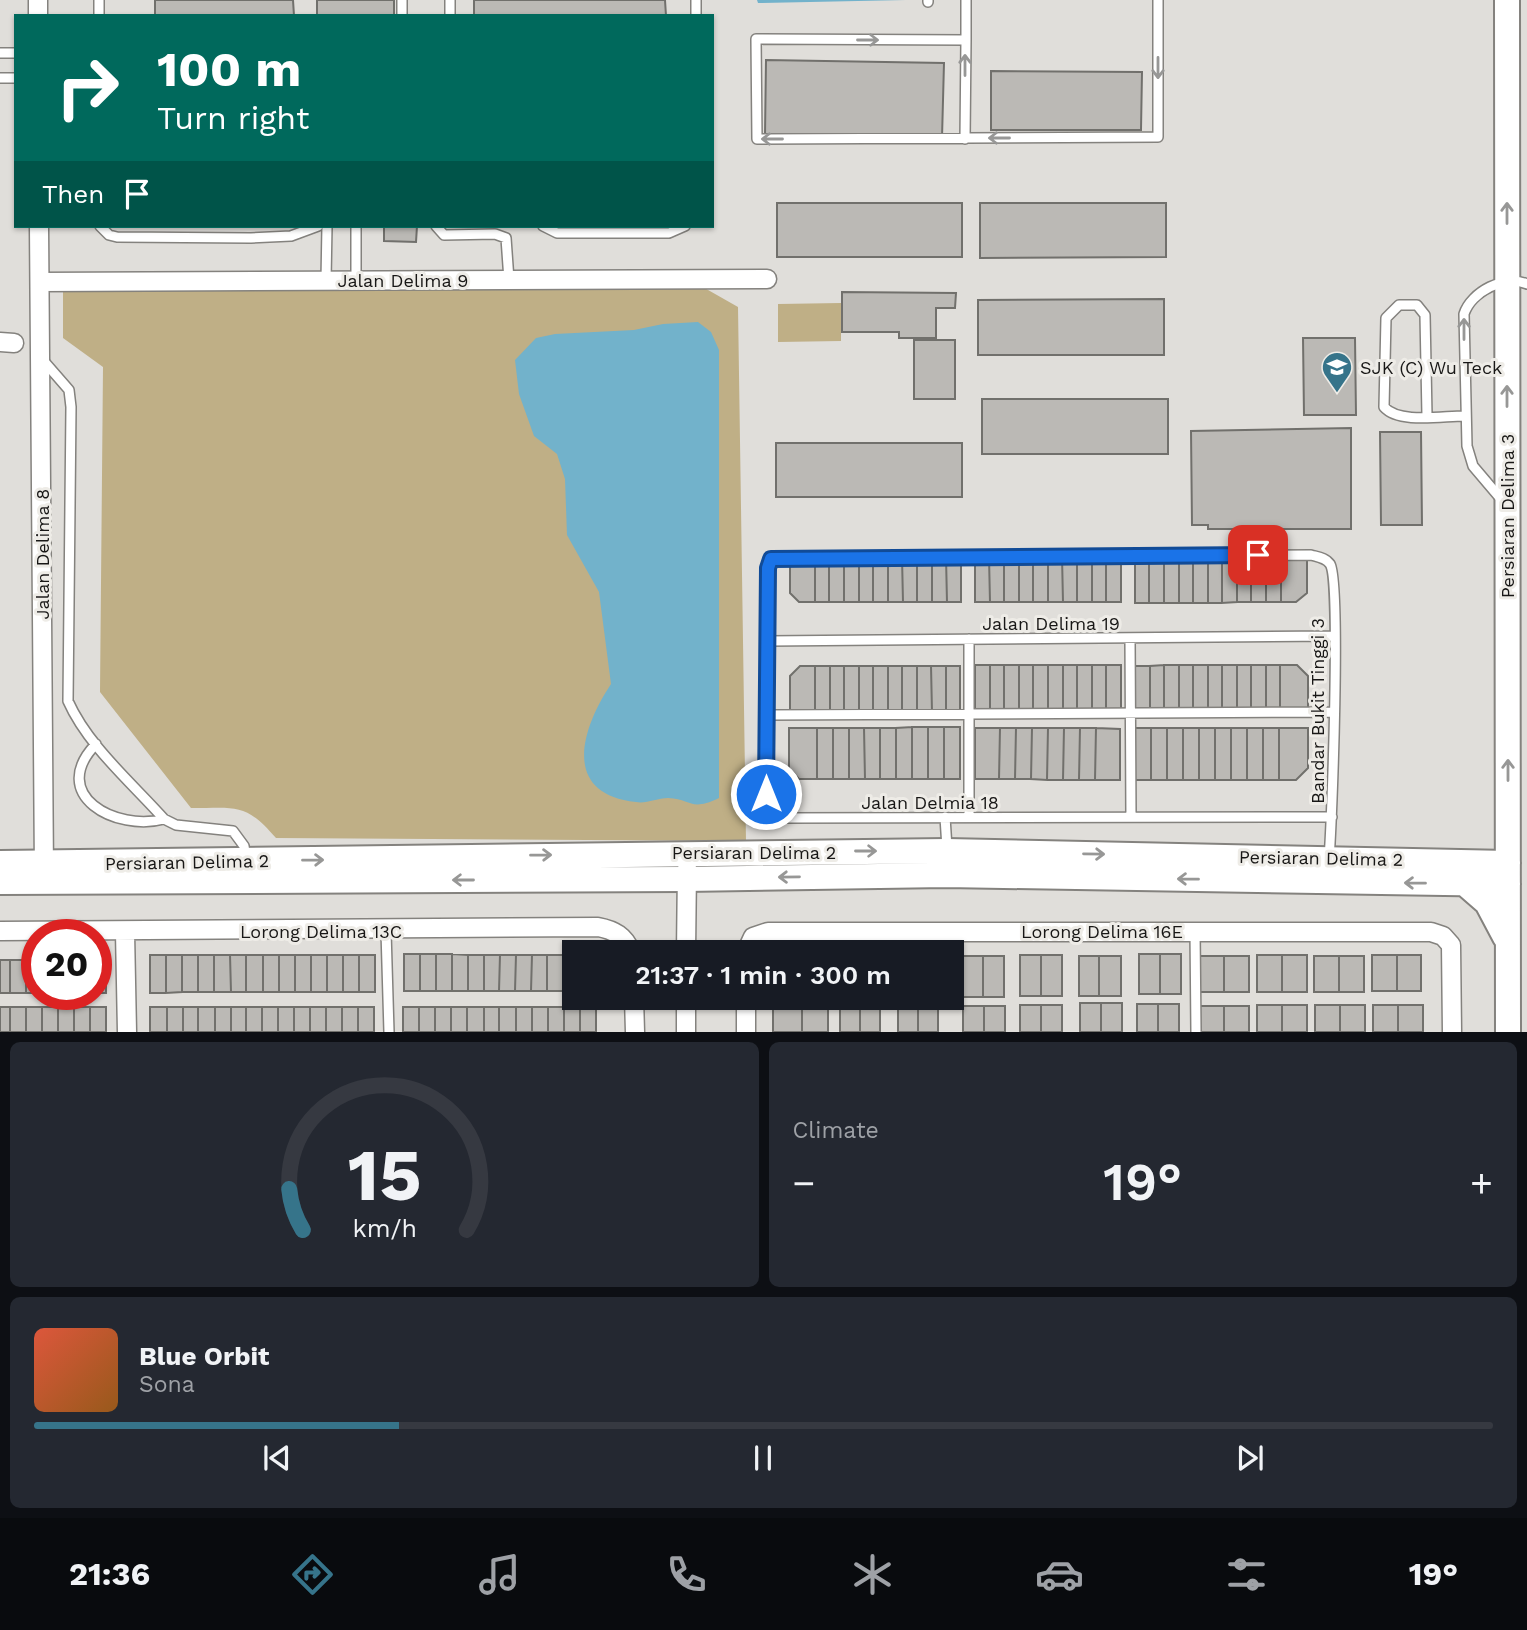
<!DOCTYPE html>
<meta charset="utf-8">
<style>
body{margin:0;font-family:"Work Sans",sans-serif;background:#242831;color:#f1f3f6;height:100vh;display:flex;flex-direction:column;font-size:26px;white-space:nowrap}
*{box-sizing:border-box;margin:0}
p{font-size:23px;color:#9ea1a6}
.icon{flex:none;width:38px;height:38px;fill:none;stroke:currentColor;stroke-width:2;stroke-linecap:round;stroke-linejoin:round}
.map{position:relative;height:1032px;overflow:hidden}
.drawer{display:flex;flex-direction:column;gap:10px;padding:10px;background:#0d0f14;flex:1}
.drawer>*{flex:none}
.guide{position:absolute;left:14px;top:14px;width:700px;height:214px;border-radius:0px;box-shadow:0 2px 5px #0004;background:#00695c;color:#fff;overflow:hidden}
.speed{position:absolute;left:21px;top:919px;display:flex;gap:14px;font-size:35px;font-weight:700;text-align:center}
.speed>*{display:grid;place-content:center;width:91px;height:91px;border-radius:50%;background:#171b24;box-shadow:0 2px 5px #0004;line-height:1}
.speed .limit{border:10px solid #d22;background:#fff;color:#111}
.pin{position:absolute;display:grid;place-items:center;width:60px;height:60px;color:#fff;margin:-30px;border-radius:14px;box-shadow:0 4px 10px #0006}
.me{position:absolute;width:77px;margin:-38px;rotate:0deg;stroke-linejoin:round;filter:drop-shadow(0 0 5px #0008)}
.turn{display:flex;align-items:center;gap:24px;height:147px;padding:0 28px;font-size:32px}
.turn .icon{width:91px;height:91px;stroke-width:2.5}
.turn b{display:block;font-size:49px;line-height:60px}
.then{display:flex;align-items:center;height:66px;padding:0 28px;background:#0003;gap:14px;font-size:26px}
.big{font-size:52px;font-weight:600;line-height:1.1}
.drawer .tile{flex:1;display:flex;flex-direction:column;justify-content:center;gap:10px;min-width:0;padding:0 24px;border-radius:10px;background:#242831}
.drawer .dial{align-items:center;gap:0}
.dial svg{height:182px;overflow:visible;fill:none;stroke:#363941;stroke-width:7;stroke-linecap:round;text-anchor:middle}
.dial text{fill:#f1f3f6;stroke:none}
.song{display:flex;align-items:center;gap:21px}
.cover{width:84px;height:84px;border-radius:10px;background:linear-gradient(135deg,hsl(10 70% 55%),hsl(30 70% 35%))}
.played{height:7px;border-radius:4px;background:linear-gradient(90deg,#36748a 25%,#363941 25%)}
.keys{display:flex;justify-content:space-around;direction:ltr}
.heat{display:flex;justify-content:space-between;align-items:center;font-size:38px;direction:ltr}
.drawer .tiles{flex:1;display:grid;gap:10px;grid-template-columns:1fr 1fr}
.tile:last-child{grid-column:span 2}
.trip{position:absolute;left:562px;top:940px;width:402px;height:70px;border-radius:0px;background:#171b24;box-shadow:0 2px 5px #0004;font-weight:600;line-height:70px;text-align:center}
.tab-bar{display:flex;height:112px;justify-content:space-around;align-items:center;background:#090b0e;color:#9ea1a6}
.tab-bar .icon{width:49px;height:49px}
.tab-bar .selected{color:#36748a}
.tab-bar b{font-size:32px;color:#f1f3f6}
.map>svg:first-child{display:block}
</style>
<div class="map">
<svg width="1527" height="1032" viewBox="0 0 1527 1032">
<rect width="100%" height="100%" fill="#e0deda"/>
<path fill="#bfaf86" d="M694,282L738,307L746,841L276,838C245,802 236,808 191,808L100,692L103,367L63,338V286Z
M841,303V341L778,342V304Z"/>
<path fill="#72b2cb" d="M757,0H906L758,3Z
M698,322L711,332L719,350V798C690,812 692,799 668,798C657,798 646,804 636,802C561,794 581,729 611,684L599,592L567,535L565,479L557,454L534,436L519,394L515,360L536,338L555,334L634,330L663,324Z"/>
<path fill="#bbb9b5" stroke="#71706c" stroke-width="2" d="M155,0H293L294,16H155Z
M317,0H394V16H317Z
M474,0H665L666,16H474Z
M766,60L944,63L942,138L765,135Z
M991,71L1142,72L1141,130H991Z
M777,203H962V257H777Z
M980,203H1166V257L980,258Z
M384,226H417L416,242L384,241Z
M842,292L956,293L955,308H936V338H899V332H842Z
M1164,299V355H978V300Z
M1303,338H1355L1356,415H1304Z
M914,340H955V399H914Z
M982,399H1168V454H982Z
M1351,428V529H1208V525H1192L1191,431Z
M1380,432H1421L1422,525H1381Z
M776,443H962V497H776Z
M1033,556V602H1019V557Z
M1033,556H1048V602H1033Z
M1048,556H1062L1063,602H1048Z
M1062,556H1077V602H1063Z
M1077,556H1092V602H1077Z
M1092,556H1106V602H1092Z
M1106,556H1121V602H1106Z
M1135,556H1149V603H1135Z
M1149,556H1164V603H1149Z
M1164,556H1179V603H1164Z
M1179,556H1193V603H1179Z
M1193,556H1208V603H1193Z
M1208,556H1222V603H1208Z
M1222,556H1237V602L1222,603Z
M1237,556H1251V602H1237Z
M1251,556H1266V602H1251Z
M1266,556H1281V602H1266Z
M1281,556H1307V593L1296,602H1281Z
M790,557H815V602H799L790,593Z
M815,557H829V602H815Z
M829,557H844V602H829Z
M844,557H859V602H844Z
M859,557H873V602H859Z
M873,557H888V602H873Z
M888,557H902L903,602H888Z
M902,557H917V602H903Z
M917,557H932V602H917Z
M932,557H946L947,602H932Z
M946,557H961V602H947Z
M975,557H989L990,602H975Z
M989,557H1004V602H990Z
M1004,557H1019V602H1004Z
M975,665H990V712H975Z
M990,665H1004V712H990Z
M1004,665H1019V712H1004Z
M1019,665H1033V712H1019Z
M1033,665H1048V712H1033Z
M1048,665H1063V712H1048Z
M1063,665H1077V712H1063Z
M1077,665H1092V712H1077Z
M1092,665H1106V712H1092Z
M1106,665H1121V712H1106Z
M1164,665V711H1150V666Z
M1164,665H1179V711H1164Z
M1179,665H1193V710L1179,711Z
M1193,665H1208V710H1193Z
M1208,665H1222V710H1208Z
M1222,665H1237V710H1222Z
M1237,665H1251V710H1237Z
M1251,665H1266V710H1251Z
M1266,665H1280V710H1266Z
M1280,665H1297L1308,676V710H1280Z
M800,666H815V712H790V676Z
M815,666H830V712H815Z
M830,666H844V712H830Z
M844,666H859V712H844Z
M859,666H873V712H859Z
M873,666H888V712H873Z
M888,666H902V712H888Z
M902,666H917V712H902Z
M917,666H931L932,712H917Z
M931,666H946V712H932Z
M946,666H960V712H946Z
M1135,666H1150V711H1135Z
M912,727H928V779H912Z
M912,727V779H896V728Z
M928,727H944V779H928Z
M944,727H960V779H944Z
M789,728H817V779H799L789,768Z
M817,728H833V779H817Z
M833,728H849V779H833Z
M849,728H864L865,779H849Z
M864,728H880V779H865Z
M880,728H896V779H880Z
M975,728H1000L999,779H975Z
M1000,728H1016L1015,779H999Z
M1016,728H1032L1031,779H1015Z
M1032,728H1048L1047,780L1031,779Z
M1048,728H1064L1063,780H1047Z
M1064,728H1080L1079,780H1063Z
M1080,728H1096L1095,780H1079Z
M1096,728L1120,729V780H1095Z
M1135,728H1151V780H1135Z
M1151,728H1167V780H1151Z
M1167,728H1183V780H1167Z
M1183,728H1199V780H1183Z
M1199,728H1215V780H1199Z
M1215,728H1231V780H1215Z
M1231,728H1247V780H1231Z
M1247,728H1263V780H1247Z
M1263,728H1279V780H1263Z
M1279,728H1308V768L1296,780H1279Z
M404,954H420V991H404Z
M420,954H436V991H420Z
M436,954H452V991H436Z
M452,954L468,955V991H452Z
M1139,954H1160V994H1139Z
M1160,954H1181V994H1160Z
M150,955H166V993H150Z
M166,955H182V992L166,993Z
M182,955H198V992H182Z
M198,955H214V992H198Z
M214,955H230L231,992H214Z
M230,955H246V992H231Z
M246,955H263V992H246Z
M263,955H279V992H263Z
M279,955H295V992H279Z
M295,955H311V992H295Z
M311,955H327V992H311Z
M327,955H343V992H327Z
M343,955H359V992H343Z
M359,955H375V992H359Z
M468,955H484V991H468Z
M484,955H500L499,991H484Z
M500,955H516L515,991H499Z
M516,955H532L531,991H515Z
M532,955H547V991H531Z
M547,955H563V991H547Z
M563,955H574V991H563Z
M1020,955H1041V996H1020Z
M1041,955H1062V996H1041Z
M1257,955H1282V992H1257Z
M1282,955H1307V992H1282Z
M1372,955H1397V991H1372Z
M1397,955H1421V991H1397Z
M962,956H983V997H962Z
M983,956H1004V997H983Z
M1079,956H1099V996H1079Z
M1099,956H1121V996H1099Z
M1199,956H1224V992H1199Z
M1224,956H1249V992H1224Z
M1314,956H1339V992H1314Z
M1339,956H1364V992H1339Z
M0,960H10V993H0Z
M10,960H26V993H10Z
M26,960H37V993H26Z
M96,960H106V993H96Z
M773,1002H802V1032H773Z
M802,1002H828V1032H802Z
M1080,1003H1101V1032H1080Z
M1101,1003H1122V1032H1101Z
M1137,1004H1158V1032H1137Z
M1158,1004H1179V1032H1158Z
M840,1005H860V1032H840Z
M860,1005H880V1032H860Z
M898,1005H918V1032H898Z
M918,1005H938V1032H918Z
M1020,1005H1041V1032H1020Z
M1041,1005H1062V1032H1041Z
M1257,1005H1282V1032H1257Z
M1282,1005H1307V1032H1282Z
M1315,1005H1340V1032H1315Z
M1340,1005H1365V1032H1340Z
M1373,1005H1398V1032H1373Z
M1398,1005H1423V1032H1398Z
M963,1006H984V1032H963Z
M984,1006H1005V1032H984Z
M1199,1006H1224V1032H1199Z
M1224,1006H1249V1032H1224Z
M0,1007H10V1032H0Z
M10,1007H26V1032H10Z
M26,1007H42V1032H26Z
M42,1007H58V1032H42Z
M58,1007H74V1032H58Z
M74,1007H90V1032H74Z
M90,1007H106V1032H90Z
M150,1007H167V1032H150Z
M167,1007H183V1032H167Z
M183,1007H198V1032H183Z
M198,1007H215V1032H198Z
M215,1007H231V1032H215Z
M231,1007H246V1032H231Z
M246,1007H262V1032H246Z
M262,1007H278V1032H262Z
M278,1007H294V1032H278Z
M294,1007H310V1032H294Z
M310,1007H326V1032H310Z
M326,1007H342V1032H326Z
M342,1007H358V1032H342Z
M358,1007H374V1032H358Z
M403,1007H419V1032H403Z
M419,1007H435V1032H419Z
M435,1007H451V1032H435Z
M451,1007H467V1032H451Z
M467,1007H484V1032H467Z
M484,1007H499V1032H484Z
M499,1007H516V1032H499Z
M516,1007H532V1032H516Z
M532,1007H548V1032H532Z
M548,1007H564V1032H548Z
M564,1007H580V1032H564Z
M580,1007H596V1032H580Z"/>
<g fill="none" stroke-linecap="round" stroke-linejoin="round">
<g stroke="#84827e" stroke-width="12">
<path id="lane" d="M99,0V16
M966,0V40L756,39L757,139L1158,137V0
M928,2V0
M402,16V0
M450,16V0
M696,16V0
M0,53H16
M0,78H16
M965,139L966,40
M100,226L109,235L117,237L251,238L291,236L318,226
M356,226V280
M436,226L444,235L495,234L506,238L509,280
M543,226L557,233H669L685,226
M326,280L327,226
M42,359L69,390L71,407L68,701C88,746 132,783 164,819L176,825L233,831L244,846L246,859
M1427,416L1425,315L1417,305H1399L1386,318L1384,407C1399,424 1442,416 1464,416
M1501,499L1473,466L1467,446L1464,314C1471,292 1505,274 1527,284
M1130,638L1131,817
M768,641L1334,636
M767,715L1333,712
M96,744C47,795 116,832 164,819
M945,817L947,848
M969,817V639
M1329,858C1332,823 1341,580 1330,564C1326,558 1318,557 1311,555L777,558L770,562L766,794L773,809L786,818L1332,817
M386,931L389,1032
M1195,931L1196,1032"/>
</g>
<g stroke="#84827e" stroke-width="21">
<path id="street" d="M38,0V16
M39,226L44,874
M40,282L767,279
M0,342L14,343
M0,931L598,927C614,930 625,936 631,952
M125,932L127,1032
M686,952L687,868
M746,952L753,937L768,932H1431L1443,936L1451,945L1452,1032
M634,998L635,1032
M746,998V1032
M686,1032V998"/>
</g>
<g stroke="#84827e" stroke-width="28">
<path id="secondary" d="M1507,0L1508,1032
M0,863L947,851L1508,863
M0,882L686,879L946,875L1508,884
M1464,883L1487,903L1505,937"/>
</g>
<use href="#lane" stroke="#fff" stroke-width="9"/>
<use href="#street" stroke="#fff" stroke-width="18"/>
<use href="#secondary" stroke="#fff" stroke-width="24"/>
</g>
<defs><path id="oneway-shaft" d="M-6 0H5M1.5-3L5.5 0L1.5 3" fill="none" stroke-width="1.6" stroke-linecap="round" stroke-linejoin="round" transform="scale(1.75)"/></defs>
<g stroke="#979796">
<use href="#oneway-shaft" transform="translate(868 40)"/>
<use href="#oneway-shaft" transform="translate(965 65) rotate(-90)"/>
<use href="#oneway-shaft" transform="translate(1158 68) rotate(90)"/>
<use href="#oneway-shaft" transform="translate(999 138) rotate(180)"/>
<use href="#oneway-shaft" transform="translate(772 139) rotate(180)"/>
<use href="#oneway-shaft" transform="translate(1507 213) rotate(-90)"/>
<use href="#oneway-shaft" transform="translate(1464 329) rotate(-90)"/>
<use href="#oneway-shaft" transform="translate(1507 396) rotate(-90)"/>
<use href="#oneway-shaft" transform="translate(1508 770) rotate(-90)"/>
<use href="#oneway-shaft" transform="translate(866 851)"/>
<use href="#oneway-shaft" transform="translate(1094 854) rotate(1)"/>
<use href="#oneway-shaft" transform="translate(541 855) rotate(-1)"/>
<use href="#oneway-shaft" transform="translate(313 860) rotate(-1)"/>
<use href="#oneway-shaft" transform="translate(789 877) rotate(179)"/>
<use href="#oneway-shaft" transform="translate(1188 879) rotate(-179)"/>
<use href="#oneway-shaft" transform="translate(463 880) rotate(180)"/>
<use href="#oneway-shaft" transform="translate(1415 883) rotate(-179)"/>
</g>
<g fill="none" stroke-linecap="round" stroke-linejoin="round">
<g stroke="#114b97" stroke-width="18">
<path id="route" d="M766,794L768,568L771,559L1258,555"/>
</g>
<use href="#route" stroke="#1a73e8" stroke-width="12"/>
</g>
<defs>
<g id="school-pin" transform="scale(1.575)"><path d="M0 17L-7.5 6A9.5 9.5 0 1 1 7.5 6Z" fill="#36748a" stroke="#eeece7"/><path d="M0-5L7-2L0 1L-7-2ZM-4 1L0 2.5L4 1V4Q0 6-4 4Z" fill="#fff"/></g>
</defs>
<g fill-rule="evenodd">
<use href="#school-pin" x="1337" y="367"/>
</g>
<g text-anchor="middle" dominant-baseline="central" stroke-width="6" stroke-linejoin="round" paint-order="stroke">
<g font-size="18" fill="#181716" stroke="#eeece7">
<text x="403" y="280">Jalan Delima 9</text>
<text transform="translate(1507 516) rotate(-90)">Persiaran Delima 3</text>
<text transform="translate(42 554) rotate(-90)">Jalan Delima 8</text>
<text x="1051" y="623">Jalan Delima 19</text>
<text transform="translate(1317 711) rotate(-90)">Bandar Bukit Tinggi 3</text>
<text x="930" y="802">Jalan Delmia 18</text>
<text x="754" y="852">Persiaran Delima 2</text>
<text transform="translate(1321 858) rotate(1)">Persiaran Delima 2</text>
<text transform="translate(187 862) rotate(-1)">Persiaran Delima 2</text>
<text x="321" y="931">Lorong Delima 13C</text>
<text x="1102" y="931">Lorong Delima 16E</text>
</g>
<g font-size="18" fill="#181716" stroke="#eeece7" text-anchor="start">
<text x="1360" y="367">SJK (C) Wu Teck</text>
</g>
</g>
</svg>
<div class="speed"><div class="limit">20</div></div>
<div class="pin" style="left:1258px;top:555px;background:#d93025"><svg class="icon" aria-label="arrive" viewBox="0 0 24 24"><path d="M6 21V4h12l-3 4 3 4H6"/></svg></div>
<svg class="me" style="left:766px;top:794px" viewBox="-20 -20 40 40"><circle r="17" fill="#1a73e8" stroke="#fff" stroke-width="3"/><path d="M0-11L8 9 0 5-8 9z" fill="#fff"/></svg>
<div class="trip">21:37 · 1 min · 300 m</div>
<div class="guide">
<div class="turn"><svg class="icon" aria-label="right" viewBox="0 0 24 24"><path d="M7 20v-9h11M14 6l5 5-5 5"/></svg><div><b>100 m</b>Turn right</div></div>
<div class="then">Then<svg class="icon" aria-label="arrive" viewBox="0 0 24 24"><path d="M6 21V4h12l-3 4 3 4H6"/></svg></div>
</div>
</div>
<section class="drawer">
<div class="tiles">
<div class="tile dial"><svg viewBox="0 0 100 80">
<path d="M14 69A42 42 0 1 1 86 69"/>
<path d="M14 69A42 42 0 0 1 8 51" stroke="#36748a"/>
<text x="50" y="56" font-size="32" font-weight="700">15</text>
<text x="50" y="72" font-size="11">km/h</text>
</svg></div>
<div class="tile"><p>Climate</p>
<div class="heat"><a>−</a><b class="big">19°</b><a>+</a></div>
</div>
<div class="tile">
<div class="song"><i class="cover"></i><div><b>Blue Orbit</b><p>Sona</p></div></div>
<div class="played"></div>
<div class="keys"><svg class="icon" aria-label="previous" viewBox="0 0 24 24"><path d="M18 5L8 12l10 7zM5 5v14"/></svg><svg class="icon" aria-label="pause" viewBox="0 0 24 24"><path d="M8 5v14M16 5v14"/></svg><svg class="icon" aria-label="next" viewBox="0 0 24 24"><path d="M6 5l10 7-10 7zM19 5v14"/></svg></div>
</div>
</div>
</section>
<nav class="tab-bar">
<b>21:36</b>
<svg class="icon selected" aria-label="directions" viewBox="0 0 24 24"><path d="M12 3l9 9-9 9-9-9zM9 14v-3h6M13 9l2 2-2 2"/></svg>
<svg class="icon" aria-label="music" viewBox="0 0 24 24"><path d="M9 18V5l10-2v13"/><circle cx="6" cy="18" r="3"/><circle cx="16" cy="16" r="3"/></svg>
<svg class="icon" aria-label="phone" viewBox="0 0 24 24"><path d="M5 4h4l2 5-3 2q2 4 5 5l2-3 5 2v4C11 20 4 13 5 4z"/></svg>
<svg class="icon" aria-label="climate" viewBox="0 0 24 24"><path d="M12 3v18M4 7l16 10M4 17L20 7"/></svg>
<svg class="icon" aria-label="car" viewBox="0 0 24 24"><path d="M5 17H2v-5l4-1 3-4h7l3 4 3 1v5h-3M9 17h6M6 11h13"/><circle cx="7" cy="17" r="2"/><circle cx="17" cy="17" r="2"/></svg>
<svg class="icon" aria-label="filters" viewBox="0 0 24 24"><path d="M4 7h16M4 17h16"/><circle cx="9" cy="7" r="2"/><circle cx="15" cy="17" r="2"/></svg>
<b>19°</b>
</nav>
